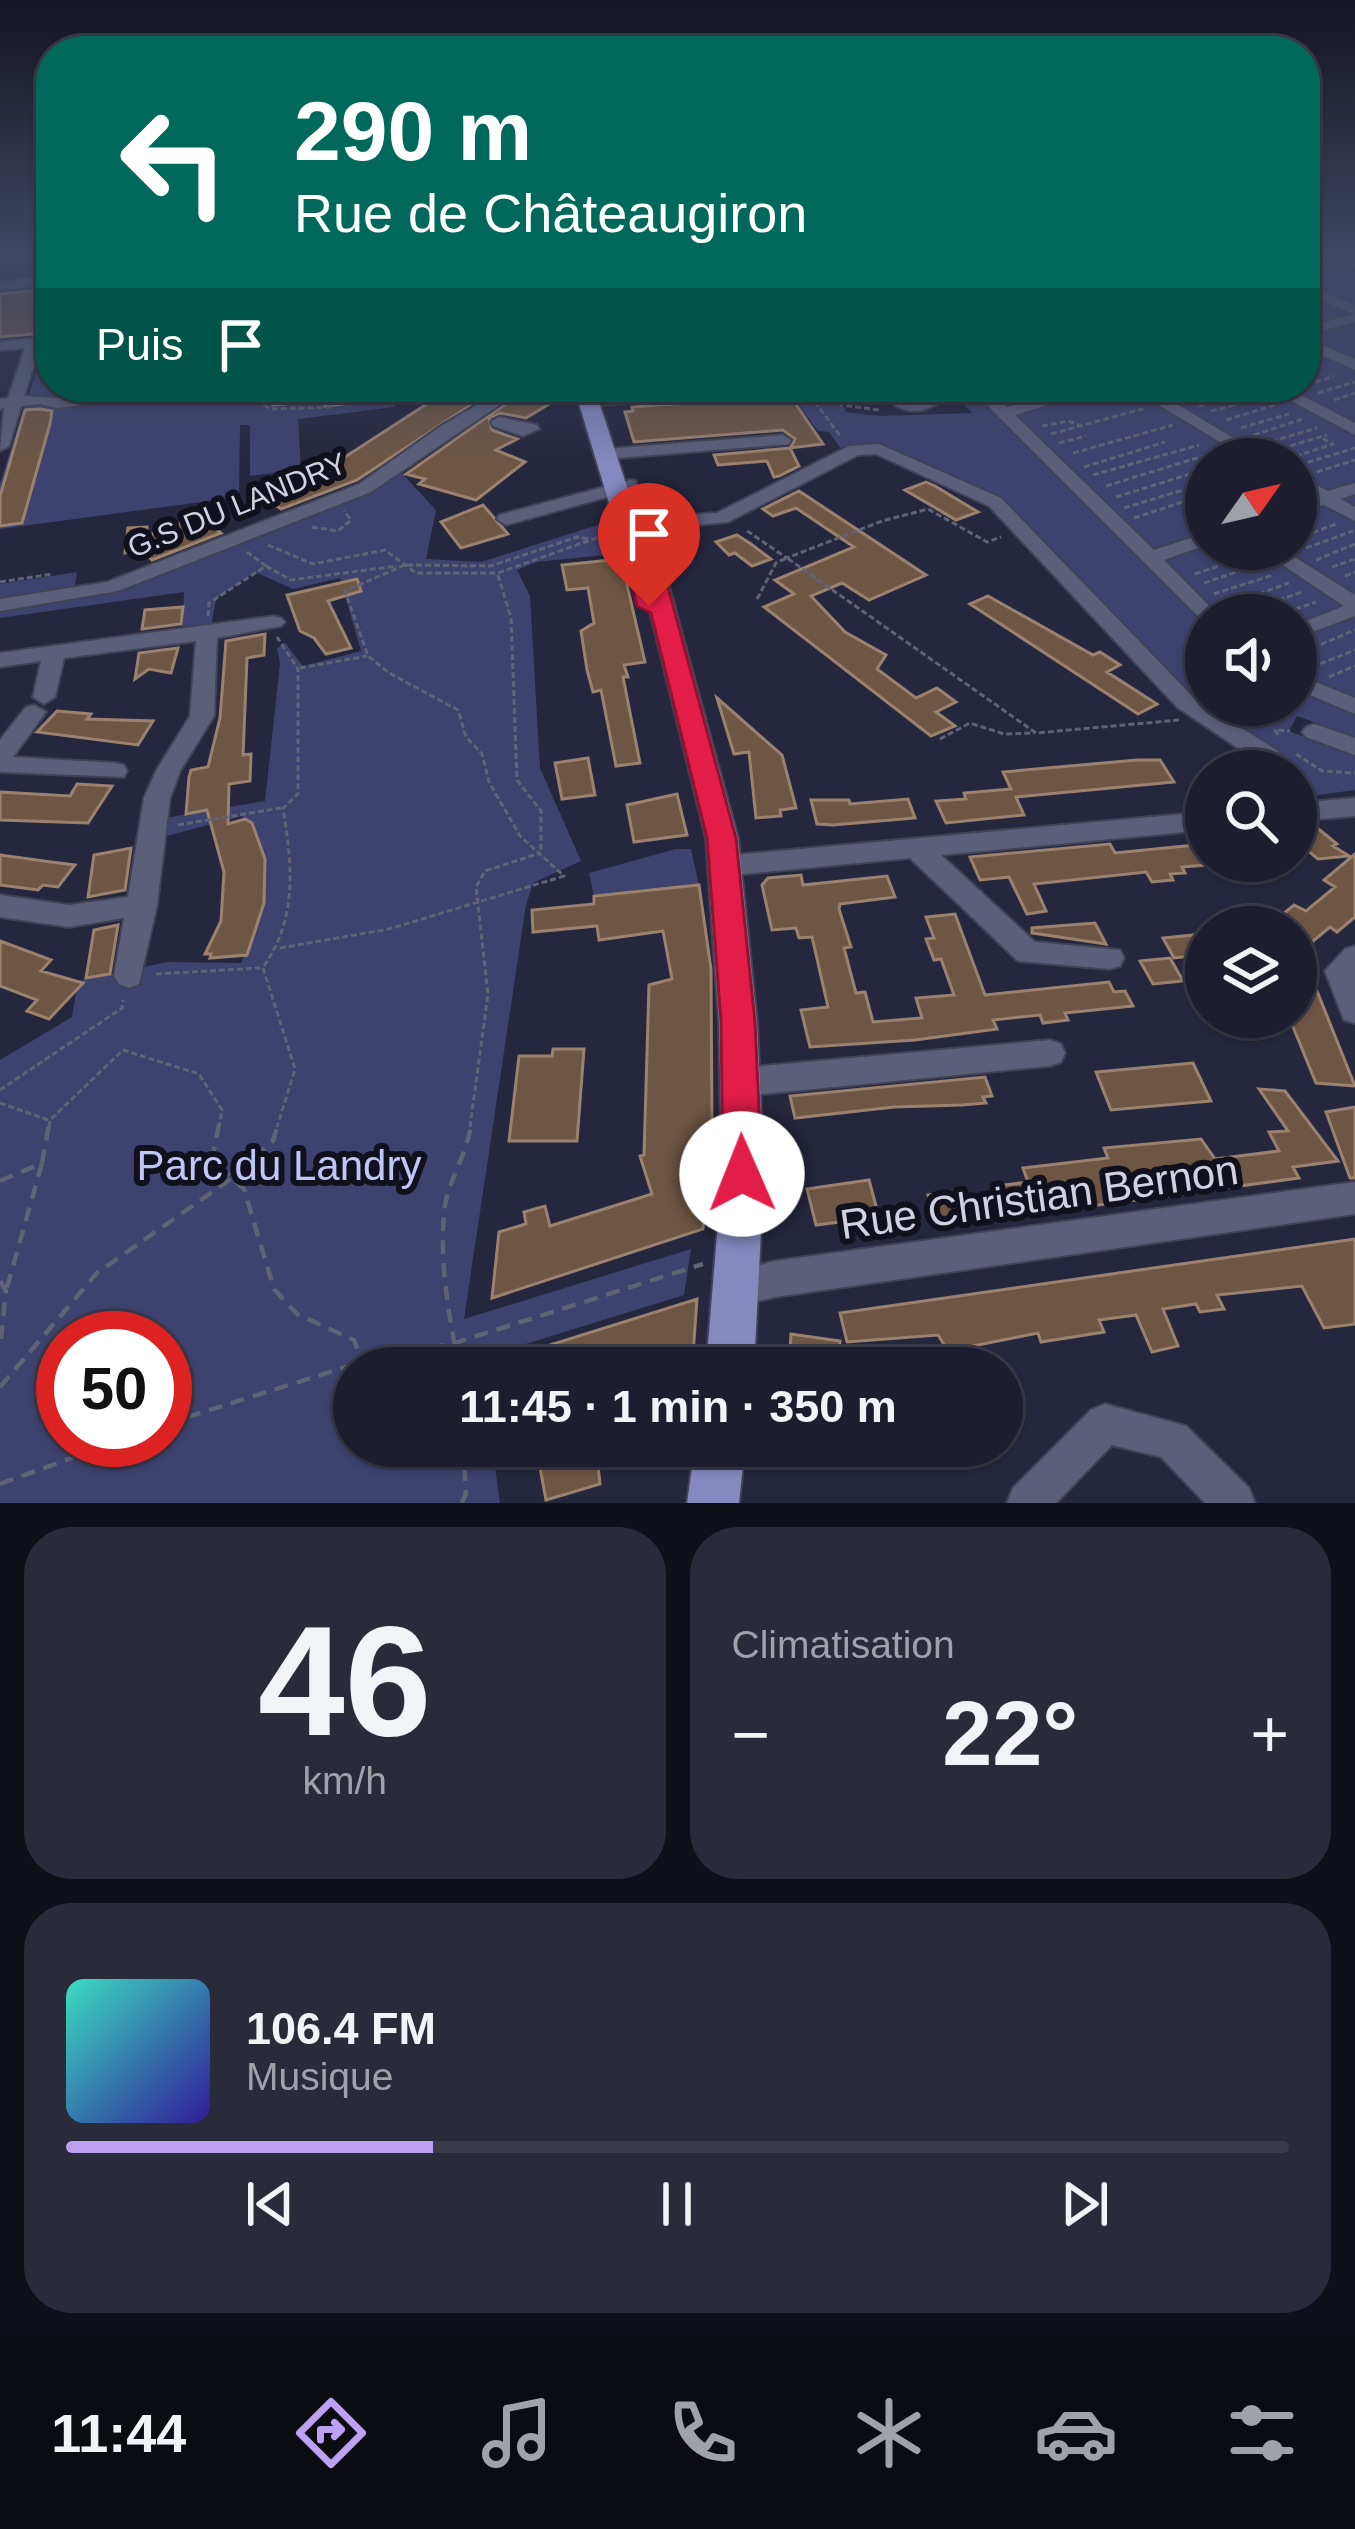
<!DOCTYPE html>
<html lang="fr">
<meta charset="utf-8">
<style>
body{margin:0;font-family:Helvetica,sans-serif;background:#292a3a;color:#f1f3f6;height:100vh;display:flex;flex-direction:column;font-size:45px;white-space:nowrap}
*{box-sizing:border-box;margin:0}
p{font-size:39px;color:#a0a2aa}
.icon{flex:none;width:66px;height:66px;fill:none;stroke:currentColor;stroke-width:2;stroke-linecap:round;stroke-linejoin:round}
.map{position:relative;height:1503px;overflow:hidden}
.drawer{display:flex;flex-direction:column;gap:24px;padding:24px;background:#0f1019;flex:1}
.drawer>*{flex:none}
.guide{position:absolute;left:36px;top:36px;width:1284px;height:366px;border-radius:48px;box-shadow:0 3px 9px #0004,0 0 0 3px #3a3b4a;background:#00695c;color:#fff;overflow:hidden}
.needle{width:78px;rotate:56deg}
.buttons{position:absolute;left:1185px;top:438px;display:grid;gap:24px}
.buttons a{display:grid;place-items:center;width:132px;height:132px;border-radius:50%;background:#1c1d2e;box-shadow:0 3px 9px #0004,0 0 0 3px #3a3b4a;font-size:60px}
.speed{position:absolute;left:36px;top:1311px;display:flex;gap:24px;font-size:60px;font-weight:700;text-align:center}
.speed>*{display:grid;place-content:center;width:156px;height:156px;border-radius:50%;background:#1c1d2e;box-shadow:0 3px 9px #0004,0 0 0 3px #3a3b4a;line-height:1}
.speed .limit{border:18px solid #d22;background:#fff;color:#111}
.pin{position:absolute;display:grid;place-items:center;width:102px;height:102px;color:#fff;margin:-123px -51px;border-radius:50% 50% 50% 0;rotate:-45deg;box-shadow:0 0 12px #0007}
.pin .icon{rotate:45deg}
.me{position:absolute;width:132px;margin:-66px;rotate:359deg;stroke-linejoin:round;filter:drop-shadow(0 0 9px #0008)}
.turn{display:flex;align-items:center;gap:42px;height:252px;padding:0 60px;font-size:54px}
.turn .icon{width:156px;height:156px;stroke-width:2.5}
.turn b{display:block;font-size:84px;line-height:102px}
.then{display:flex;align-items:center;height:114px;padding:0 60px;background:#0003;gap:24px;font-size:45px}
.big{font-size:90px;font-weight:600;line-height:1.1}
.drawer .widget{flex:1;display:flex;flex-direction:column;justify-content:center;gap:18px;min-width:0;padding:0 42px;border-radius:48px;background:#292a3a}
.drawer .dial{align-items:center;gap:0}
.dial b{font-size:156px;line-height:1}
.song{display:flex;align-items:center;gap:36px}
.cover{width:144px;height:144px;border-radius:18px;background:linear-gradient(135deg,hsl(170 70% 55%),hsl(250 70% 35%))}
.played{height:12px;border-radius:6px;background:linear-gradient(90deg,#bca0f2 30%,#3a3b4a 30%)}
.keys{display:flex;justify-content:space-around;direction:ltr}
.heat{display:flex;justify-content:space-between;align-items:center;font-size:66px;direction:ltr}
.drawer .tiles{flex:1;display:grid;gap:24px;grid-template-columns:1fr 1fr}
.widget:last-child{grid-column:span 2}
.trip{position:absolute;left:333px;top:1347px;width:690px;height:120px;border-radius:60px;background:#1c1d2e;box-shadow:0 3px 9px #0004,0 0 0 3px #3a3b4a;font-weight:600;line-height:120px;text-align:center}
.dock{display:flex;height:192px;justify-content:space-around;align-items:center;background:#0b0c12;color:#a0a2aa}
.dock .icon{width:84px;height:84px}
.dock .current{color:#bca0f2}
.dock b{font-size:54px;color:#f1f3f6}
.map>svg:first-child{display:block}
</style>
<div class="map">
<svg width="1355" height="1503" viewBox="0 0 1355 1503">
<rect width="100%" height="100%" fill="#25273e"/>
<path fill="#3e426f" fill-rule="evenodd" d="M1305,254H1355V737L1297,716L1289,731L1355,756V790L1311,796L1296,771L1182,690L1006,502L889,450L844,453L829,432L818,431L786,387H834L846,412L879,416L972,413L948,387H1305ZM1206,459H1296V549H1206ZM1206,615H1296V705H1206Z
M51,367V387H416L394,407L298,419L301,470L250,476V425H240L239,497L0,529V483L37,369Z
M397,468L436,510L426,559L481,562L607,522L614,554L536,562L517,570L530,596L540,768L581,861L533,883L526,905L464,1319L691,1249L684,1295L481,1358V1368H354V1446H492L500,1503H0V1060L72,1017L78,981L167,962L241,963C264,912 271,866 242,816L155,839L159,819L265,801L280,664L277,648L285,643L303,666L361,651L340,578L293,589L255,572L216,599L211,627L182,631L184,592L0,618V584L77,572L73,598L104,594ZM63,1338H165V1440H63Z
M676,849H691L699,885L594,896L589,873Z"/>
<path fill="#6e5644" stroke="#9b826f" stroke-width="3" d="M51,289V337L44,333L0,337V294Z
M272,387H397V398L325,406L324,400L273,405Z
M453,387H498L357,480L281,509L262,495L308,481Z
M530,387H570L571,391L526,418L500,413L489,418L492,430L517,439L496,450L525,462L476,500L419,484L425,479L406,474Z
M764,387H784L823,444L790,448L795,439L783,430L634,442L625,412L633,411L632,407L752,398Z
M40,409L52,411L50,424L22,523L0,526V496L25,410Z
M790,448L799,466L779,476L774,477L767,461L718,465L714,455Z
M926,482L935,486L978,512L956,520L905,490Z
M799,491L926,575L869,600L842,583L811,596L845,632L886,655L877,669L916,698L937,688L956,702L936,712L955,726L931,736L764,607L794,594L775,580L854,547L796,508L773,516L763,509Z
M483,505L508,534L461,548L441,522Z
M200,516L221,533L152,560L142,550L125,553L128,528L147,527L146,536Z
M686,531L689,563L682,565L679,554L666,555L660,533Z
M737,535L751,544L771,559L752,566L735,553L729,555L716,542Z
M621,559L645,662L624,665L628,677H623L640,763L616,766L601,690L593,692L587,670L581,631L594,623L588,588L567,590L562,565Z
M357,579L361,591L328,601L351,648L326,654L314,638L300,631L287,595Z
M988,596L1093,655L1100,652L1120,665L1107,672L1157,704L1138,714L970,604Z
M183,607L181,624L142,629L145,610Z
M265,634L264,655L247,658L243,755L251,754L250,781L229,784L228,824L245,819L252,823L265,859L264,903L247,955L210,958L211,954H205L221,921L224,872L207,810L186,814L189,777L191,770L208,767L220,718L226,641Z
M178,648L171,673L149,669L135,679L139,653Z
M717,698L782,755L796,808L780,810L781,816L756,818L749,752L734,754Z
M57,711L91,714L87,719L153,721L138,745L37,732Z
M588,758L595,795L562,799L555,763Z
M1137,760H1160L1174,782L1016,797L1024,815L946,823L936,801L966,799L964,793L1011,789L1003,772Z
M77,784L112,786L88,823L0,820V792L70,796Z
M677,794L687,835L634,842L627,805Z
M908,799L915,818L833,825L817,824L811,800H849L850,804Z
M1316,827L1337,844L1333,846L1349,856L1318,859L1296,841V836Z
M1110,844L1115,853L1206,844V865L1182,867L1185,873L1170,874L1173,880L1152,882L1146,872L1034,884L1046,911L1027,914L1009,877L980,880L970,857Z
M131,848L125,890L88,897L94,855Z
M1355,854V917L1337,932L1330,927L1301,951L1355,1086L1316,1083L1289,1017H1296V927H1267L1294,905L1306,911L1335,887L1324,880Z
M0,855L51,862L75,865L58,887L43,885L38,890L0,885Z
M801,875L803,885L887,876L895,897L840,904L839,909L851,947L844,948L856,993L865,992L873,1022L922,1018L916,998L954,995L941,959L934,960L926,939L934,938L926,917L955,914L985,995L1109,982L1114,992L1125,991L1133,1006L1065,1013L1068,1020L1043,1023L1040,1015L993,1020L997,1029L915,1040L810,1047L801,1010L828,1007L812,937L799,938L796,928L772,930L762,885L768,878Z
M699,885L711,969L712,1135L703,1229L492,1298L499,1232L526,1224L524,1212L545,1206L550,1226L652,1194L640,1156L644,1155L649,985L672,979L663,931L599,940L597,926L533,932L532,910L594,904V896Z
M1095,923L1106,944L1032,933V928Z
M118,925L110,974L86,978L94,930Z
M1206,928V955L1174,958L1163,938L1193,935Z
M0,941L51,960L41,971L83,983L49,1019L27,1011L37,1000L0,986Z
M1170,958L1183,981L1153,984L1140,961Z
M553,1049H584L577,1141H509L519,1056H552Z
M1193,1063L1211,1101L1111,1110L1096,1072Z
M985,1077L992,1096L983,1097L986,1103L962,1105L894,1107L795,1118L790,1096Z
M1259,1089L1285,1091L1338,1161L1293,1167L1299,1178L1008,1217L997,1186L1028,1182L1023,1168L1108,1158L1104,1148L1201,1139L1215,1159L1279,1151L1269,1132L1288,1131Z
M1355,1107V1178H1350L1326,1112Z
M869,1180L879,1217L816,1225L807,1189Z
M962,1191L973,1222L938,1227L928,1195Z
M1355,1239V1324L1324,1328L1302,1286L1217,1295L1224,1309L1200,1312L1196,1304L1163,1309L1178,1346L1152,1352L1136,1315L1099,1320L1104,1332L1041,1342L1038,1333L963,1348L945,1346L938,1335L847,1342L840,1313Z
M697,1299L692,1368H521L518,1355Z
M791,1334L840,1341L839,1368H789Z
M536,1446H596L600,1484L546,1500Z"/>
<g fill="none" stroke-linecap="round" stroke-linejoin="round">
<g stroke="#414256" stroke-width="4">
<path id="minor" d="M1305,254L1355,260V268L1305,258Z
M51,276V284L0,290V282Z
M1305,285L1355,305V322L1305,335V327L1354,314L1305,294Z
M45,337L51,343L40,346L24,396L57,398L155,387H204L196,392L57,408L40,404L21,406L9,446L0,451L4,408L0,409V399L8,398L25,348L0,350V342Z
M1305,338L1355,359V370L1305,348Z
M507,387H526L371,492L118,591L0,611V599L107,582L359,484L441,426Z
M714,387L760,389L752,394L587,406L579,401L587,396Z
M875,387H892C900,396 909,404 922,400L911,387H928L940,402C915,419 893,410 875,387Z
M969,387H986L1007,407L1080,387H1106L1015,415L1154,550L1206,533V545L1164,560L1218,615H1206V621L1201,619Z
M1129,387H1148L1269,459H1248Z
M1265,387H1285L1355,423V435Z
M499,417L537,425L539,429L523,436L493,426L491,422Z
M783,435L791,440L789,444L605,459L596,454L605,449Z
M879,444L1001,498L1193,697L1278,751L1292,771H1267L1260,763L1177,707L989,506L876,454L858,455L728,522L634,531L625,525L634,519L717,513L849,446Z
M1296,475L1328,491L1355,483V494L1341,499L1355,507V521L1324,505L1296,514V502L1311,497L1296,488Z
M630,480L636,481V489L506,525L497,519L499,515Z
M1259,549H1282L1355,595V616L1296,638V625L1344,606Z
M274,616L281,618L285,622L281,626L217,638L214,716L180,771L170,798L157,905L139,984L129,988L119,984L114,976L124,918L69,927L0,917V895L69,905L128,897L144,798L156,771L190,716L196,641L64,658L55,697L44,704L33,697L41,661L0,667V653Z
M1296,674L1355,698V714L1296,689Z
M34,705L46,712L13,757L115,763L124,765L127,771L124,777L0,772V740L26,707Z
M1314,724L1355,738V755L1306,737L1302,732L1306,727Z
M1355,798V816L1296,821V803Z
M1206,812V830L941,855L1035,942L1120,950L1124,958L1120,966L1110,969L1018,961L910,858L723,876L714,873L710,866L714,859L723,856Z
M1355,946V1023L1344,1020L1325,971L1345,949Z
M1050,1040L1061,1044L1065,1053L1061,1062L1050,1066L741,1096L730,1092L725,1082L730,1072L741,1068Z
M1355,1182V1214L775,1297L735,1306L722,1301L717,1288L722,1275L775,1261Z
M1105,1404L1186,1426L1249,1488L1255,1503H1205L1161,1457L1112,1445L1056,1503H1007L1013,1488L1091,1410Z"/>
</g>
<g stroke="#414256" stroke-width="4">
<path id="major" d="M574,387H594L635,511L654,532L738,838L757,1022L764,1174L754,1368H706L722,1174L719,1022L706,838L631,534L612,513Z
M695,1446H745L739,1503H687Z"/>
</g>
<path stroke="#606276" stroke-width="3" stroke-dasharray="6 3" stroke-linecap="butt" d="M1305,374L1317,370
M1307,385L1334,376
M265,387L264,405L270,409L332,407
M804,387L841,437
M828,387L842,405L879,410
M1006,391L1022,387
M1318,393L1355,382
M1185,395L1212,387
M1334,400L1355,393
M1223,401L1233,405L1259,398
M1199,406L1254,391
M1211,411L1231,406
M1226,420L1275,405
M1042,426L1068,421L1079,425
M1241,428L1289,414
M1051,434L1146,408
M1254,435L1302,419
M1059,443L1086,436
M1263,444L1317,428
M1273,451L1327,435
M1073,453L1173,425
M1287,459L1333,444L1322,438
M1299,465L1355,448
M1084,467L1165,442
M1317,472L1355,460
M1093,475L1199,445
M1106,486L1213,453
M1116,497L1206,469
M1124,508L1206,483
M1134,518L1206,494
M312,527L338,531L351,520L344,511
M747,531L787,558L882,521L928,509L987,542L1001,537
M1296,539L1336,524
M268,545L313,564L385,550L416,573H498L616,531
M1306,548L1353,531
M1214,554L1229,549
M1316,560L1355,544
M407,565L491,566L577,537L590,539
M266,566L291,580L397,566
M1332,567L1355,559
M1195,574L1248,556
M498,575L511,618L517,780L541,811V852
M1345,576L1355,572
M0,582L52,574
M1204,583L1263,563
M1214,594L1273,575
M757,599L776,563L787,558L1036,733L1179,720
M1225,606L1289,583
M1236,615L1302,592
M1278,615L1316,602
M208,616L209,603L266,566L247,552
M1296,655L1355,630
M1312,667L1355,650
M300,668L367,656
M1329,677L1355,666
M1278,735L1275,730L1290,731
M940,739L970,723L1004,734L1034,733
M1296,754L1322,771L1355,773
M178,825L281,808
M280,948L389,929L564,876L520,836L489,782L482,754L466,737L458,710L389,673L368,656L345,591L405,565
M264,966C298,917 292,864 283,808L298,794V669L277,637
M263,968L295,1069L277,1127
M156,974L260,968
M0,1090L122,1008L123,1000
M0,1103L48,1120
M49,1127L50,1120L123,1050L199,1074L222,1110L219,1127
M470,1127L488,994L476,887L485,871L540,853"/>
<path stroke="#606276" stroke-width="4.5" stroke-dasharray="14 9" stroke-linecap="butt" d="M219,1124L212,1160L244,1189L274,1289L297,1314L354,1340L362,1362
M42,1163L49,1124
M0,1181L42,1163L6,1291
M0,1281L6,1291L0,1348
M459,1368C449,1315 438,1259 445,1205C449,1179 467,1155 471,1124
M0,1387L97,1273L232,1178L273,1141L278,1124
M165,1424L362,1362L458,1342L703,1264
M0,1484L121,1440
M462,1503L466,1493L463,1446"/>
<use href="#minor" fill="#5c5f79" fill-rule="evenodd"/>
<use href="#major" fill="#8489bf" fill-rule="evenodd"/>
</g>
<linearGradient id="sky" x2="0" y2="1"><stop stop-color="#141522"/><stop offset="0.55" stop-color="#404763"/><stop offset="1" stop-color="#404763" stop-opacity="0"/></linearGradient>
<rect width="1355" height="464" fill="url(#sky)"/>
<path fill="#e11d48" stroke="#92132f" stroke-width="3" d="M634,519L653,532L736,838L755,1022L762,1174L756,1187L742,1192L729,1187L723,1174L721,1022L707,838L651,613L637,606L619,533L626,520Z"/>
<g text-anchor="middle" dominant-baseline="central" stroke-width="12" stroke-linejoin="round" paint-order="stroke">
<g font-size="30" fill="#d0d2e1" stroke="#10111c">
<text transform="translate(237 505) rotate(-22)">G.S DU LANDRY</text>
</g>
<g font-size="42" fill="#c0c6f5" stroke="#10111c">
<text x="279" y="1165">Parc du Landry</text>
</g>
<g font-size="42" fill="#d0d2e1" stroke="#10111c">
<text transform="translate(1039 1197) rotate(-8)">Rue Christian Bernon</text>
</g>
</g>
</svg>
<div class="buttons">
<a><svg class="needle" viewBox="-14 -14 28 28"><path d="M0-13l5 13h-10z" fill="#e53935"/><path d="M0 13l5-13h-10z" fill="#a0a2aa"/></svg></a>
<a><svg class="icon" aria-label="sound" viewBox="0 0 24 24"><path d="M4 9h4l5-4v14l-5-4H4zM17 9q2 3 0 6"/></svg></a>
<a><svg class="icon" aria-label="search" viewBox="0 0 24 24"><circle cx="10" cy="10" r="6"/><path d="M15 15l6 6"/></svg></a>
<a><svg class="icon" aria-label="layers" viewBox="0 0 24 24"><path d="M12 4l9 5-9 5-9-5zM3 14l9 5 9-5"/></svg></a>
</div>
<div class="speed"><div class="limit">50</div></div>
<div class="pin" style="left:649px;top:606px;background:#d93025"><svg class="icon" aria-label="arrive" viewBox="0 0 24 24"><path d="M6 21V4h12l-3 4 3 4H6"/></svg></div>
<svg class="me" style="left:742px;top:1174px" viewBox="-20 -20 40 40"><circle r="19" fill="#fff"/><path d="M0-13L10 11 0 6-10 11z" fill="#e11d48"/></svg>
<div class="trip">11:45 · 1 min · 350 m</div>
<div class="guide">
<div class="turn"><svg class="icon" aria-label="left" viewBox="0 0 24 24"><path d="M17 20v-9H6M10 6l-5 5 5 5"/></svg><div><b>290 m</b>Rue de Châteaugiron</div></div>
<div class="then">Puis<svg class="icon" aria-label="arrive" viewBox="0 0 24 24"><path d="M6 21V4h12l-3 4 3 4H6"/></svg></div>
</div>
</div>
<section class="drawer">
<div class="tiles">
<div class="widget dial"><b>46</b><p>km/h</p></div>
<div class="widget"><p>Climatisation</p>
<div class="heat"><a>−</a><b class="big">22°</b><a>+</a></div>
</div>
<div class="widget">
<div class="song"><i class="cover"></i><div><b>106.4 FM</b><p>Musique</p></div></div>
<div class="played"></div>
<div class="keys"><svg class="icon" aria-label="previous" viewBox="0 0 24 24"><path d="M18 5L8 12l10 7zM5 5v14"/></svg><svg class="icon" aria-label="pause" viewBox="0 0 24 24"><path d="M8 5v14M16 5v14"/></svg><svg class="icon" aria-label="next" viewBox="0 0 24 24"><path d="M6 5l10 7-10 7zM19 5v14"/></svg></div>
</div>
</div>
</section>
<nav class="dock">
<b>11:44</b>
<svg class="icon current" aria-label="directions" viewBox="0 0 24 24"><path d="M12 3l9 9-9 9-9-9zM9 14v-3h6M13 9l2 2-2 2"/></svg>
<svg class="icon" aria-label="music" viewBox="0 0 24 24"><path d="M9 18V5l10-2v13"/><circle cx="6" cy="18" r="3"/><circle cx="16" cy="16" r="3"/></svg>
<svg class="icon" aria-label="phone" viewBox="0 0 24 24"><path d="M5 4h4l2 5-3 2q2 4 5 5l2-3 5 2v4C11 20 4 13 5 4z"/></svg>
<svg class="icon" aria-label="climate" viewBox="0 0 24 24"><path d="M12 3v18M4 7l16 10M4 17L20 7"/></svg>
<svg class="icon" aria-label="car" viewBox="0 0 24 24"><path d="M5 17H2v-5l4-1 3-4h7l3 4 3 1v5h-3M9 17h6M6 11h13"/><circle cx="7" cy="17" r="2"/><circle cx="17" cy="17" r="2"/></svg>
<svg class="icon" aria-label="filters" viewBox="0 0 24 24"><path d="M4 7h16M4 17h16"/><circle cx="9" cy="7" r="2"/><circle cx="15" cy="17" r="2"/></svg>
</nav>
